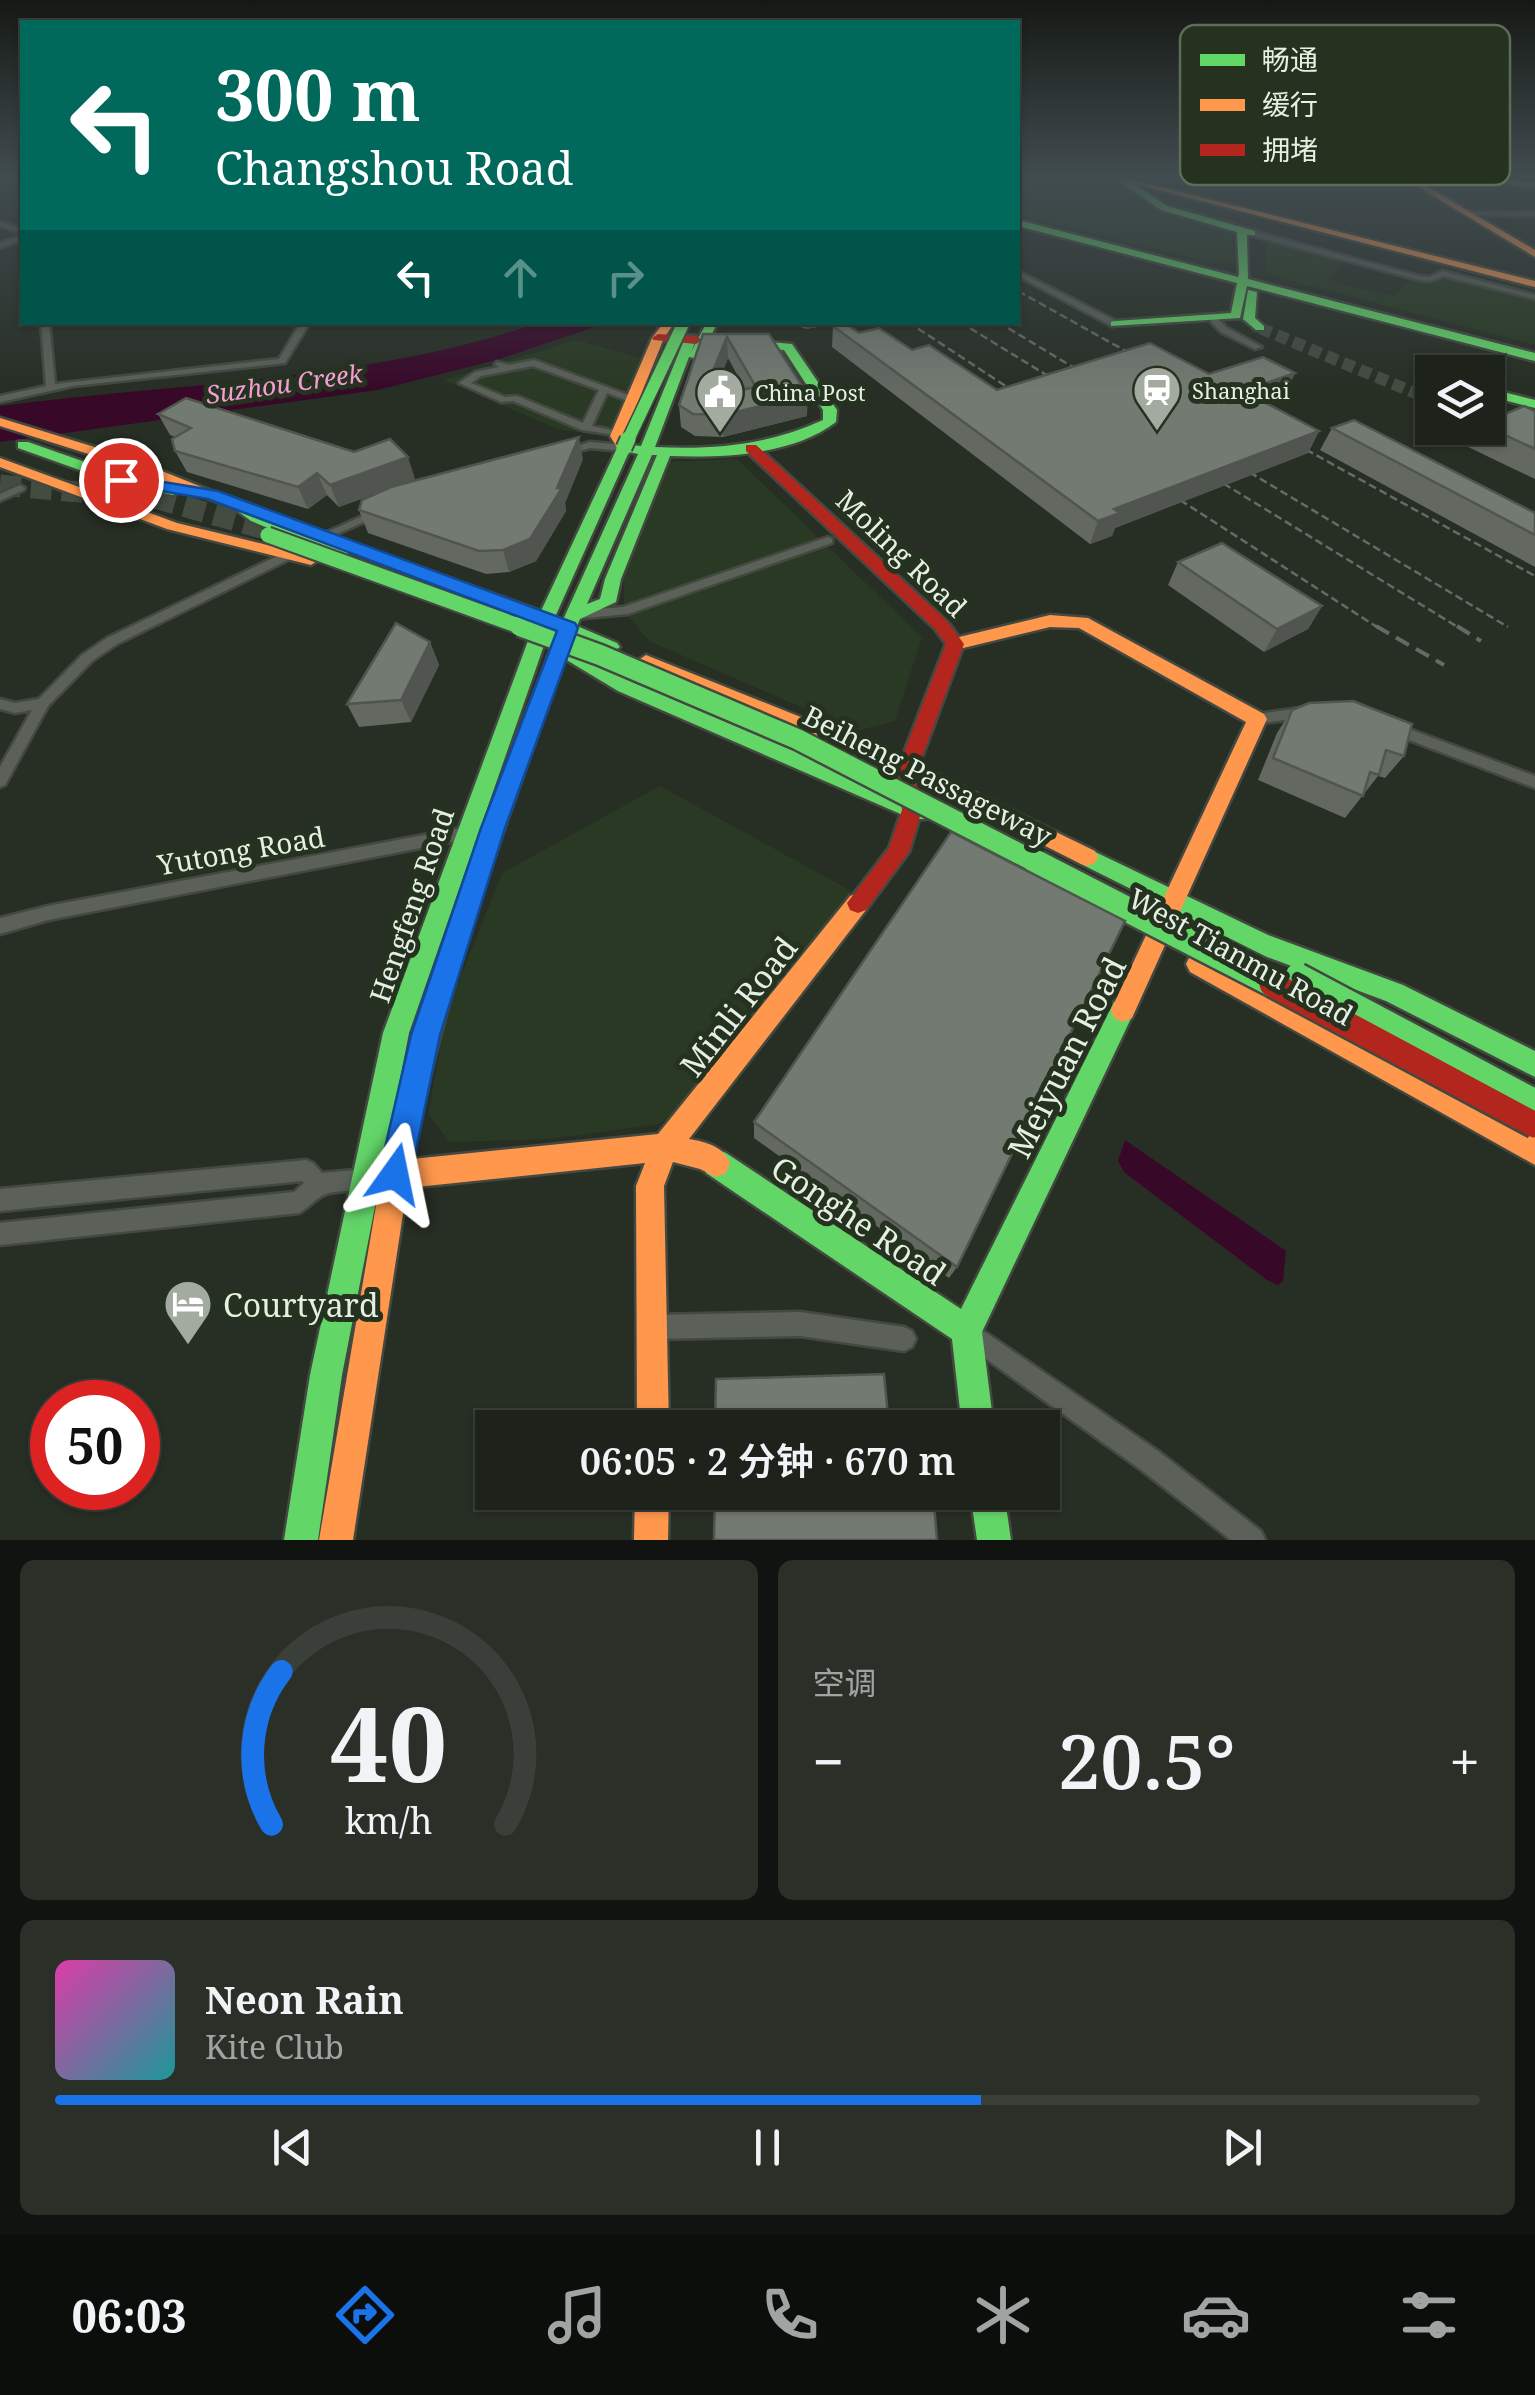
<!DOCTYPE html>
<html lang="zh">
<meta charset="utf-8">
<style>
body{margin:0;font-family:"Noto Serif","Noto Sans SC",serif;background:#2a2f28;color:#f1f3f6;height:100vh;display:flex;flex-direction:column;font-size:38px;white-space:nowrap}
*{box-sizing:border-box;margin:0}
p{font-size:32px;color:#a0a4a3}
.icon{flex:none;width:55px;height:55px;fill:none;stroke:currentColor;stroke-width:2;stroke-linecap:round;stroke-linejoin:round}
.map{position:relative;height:1540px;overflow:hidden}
.drawer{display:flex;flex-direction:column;gap:20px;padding:20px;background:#10130f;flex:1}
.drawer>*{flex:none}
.hud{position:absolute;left:20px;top:20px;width:1000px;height:305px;border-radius:0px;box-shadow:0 2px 8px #0004,0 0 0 2px #3b3f3a;background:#00695c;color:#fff;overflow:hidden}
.fabs{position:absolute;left:1415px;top:355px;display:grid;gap:20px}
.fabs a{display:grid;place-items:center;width:90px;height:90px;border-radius:0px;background:#1d221b;box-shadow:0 2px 8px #0004,0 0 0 2px #3b3f3a;font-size:50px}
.speed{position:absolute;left:30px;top:1380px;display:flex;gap:20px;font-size:50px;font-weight:700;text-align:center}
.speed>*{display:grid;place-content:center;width:130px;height:130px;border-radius:50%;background:#1d221b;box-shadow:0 2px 8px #0004,0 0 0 2px #3b3f3a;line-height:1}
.speed .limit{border:15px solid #d22;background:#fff;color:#111}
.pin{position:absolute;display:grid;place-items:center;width:85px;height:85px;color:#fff;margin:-42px;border:5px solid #fff;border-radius:50%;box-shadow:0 2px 10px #0007}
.me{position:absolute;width:110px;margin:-55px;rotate:12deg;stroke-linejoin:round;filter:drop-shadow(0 0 8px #0008)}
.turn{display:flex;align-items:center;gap:35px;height:210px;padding:0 30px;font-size:45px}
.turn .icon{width:130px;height:130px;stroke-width:2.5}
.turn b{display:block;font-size:70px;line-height:85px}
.lanes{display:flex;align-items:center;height:95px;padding:0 30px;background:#0003;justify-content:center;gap:50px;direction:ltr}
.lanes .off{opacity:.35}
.big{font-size:75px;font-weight:600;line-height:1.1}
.drawer .card{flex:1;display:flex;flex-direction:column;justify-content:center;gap:15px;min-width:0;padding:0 35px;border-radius:15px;background:#2a2f28}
.drawer .dial{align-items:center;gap:0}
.dial svg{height:260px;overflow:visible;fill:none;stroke:#3b3f3a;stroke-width:7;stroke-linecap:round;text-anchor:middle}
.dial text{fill:#f1f3f6;stroke:none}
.song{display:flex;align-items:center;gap:30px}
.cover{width:120px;height:120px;border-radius:15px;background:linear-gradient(135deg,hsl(320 70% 55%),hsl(180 70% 35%))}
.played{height:10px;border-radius:5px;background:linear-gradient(90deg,#1a73e8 65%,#3b3f3a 65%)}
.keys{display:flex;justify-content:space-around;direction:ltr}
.heat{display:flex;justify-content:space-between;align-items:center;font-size:55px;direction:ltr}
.drawer .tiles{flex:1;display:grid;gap:20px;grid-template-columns:1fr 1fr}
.card:last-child{grid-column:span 2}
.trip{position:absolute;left:475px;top:1410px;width:585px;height:100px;border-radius:0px;background:#1d221b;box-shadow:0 2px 8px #0004,0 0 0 2px #3b3f3a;font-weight:600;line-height:100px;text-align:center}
.tab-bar{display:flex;height:160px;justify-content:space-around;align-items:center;background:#0c0e0b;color:#a0a4a3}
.tab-bar .icon{width:70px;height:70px}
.tab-bar .active{color:#1a73e8}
.tab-bar b{font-size:45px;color:#f1f3f6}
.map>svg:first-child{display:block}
</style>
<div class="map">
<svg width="1535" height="1540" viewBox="0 0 1535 1540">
<rect width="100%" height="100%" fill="#272e24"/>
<path fill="#2a3923" d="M1018,176H1110L1153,206L1231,231L1235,261L1215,263L1018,215Z
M1271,242L1342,260L1330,281L1393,296L1412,278L1423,281L1437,269L1535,295V345L1273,276L1266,271V244Z
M577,340L641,358L610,437L557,429L444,380Z
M737,459L922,637L895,721L856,731L649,641L624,611V572L663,462Z
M660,786L855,893L680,1111L659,1124L551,1139L450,1142L428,1114L447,1011L502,873Z"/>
<path fill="#380829" d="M537,323H606L500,359L378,390L0,442V406C172,383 374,381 537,323Z
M1125,1140L1286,1251L1283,1281L1278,1285L1267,1280L1125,1173L1118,1161Z"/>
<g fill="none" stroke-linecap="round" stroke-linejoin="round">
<path stroke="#444b41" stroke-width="12" stroke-dasharray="12 6" stroke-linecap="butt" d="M1260,328L1432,400"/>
<path stroke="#444b41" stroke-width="21" stroke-dasharray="21 10" stroke-linecap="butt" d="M0,485L158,499L272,531"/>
<g stroke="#434941" stroke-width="5">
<path id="street" d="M1469,212H1535V216L1467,215Z
M0,222L22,229V233L0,226Z
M1253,231L1419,276L1430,277L1442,271L1535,295V299L1443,276L1431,281L1419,280L1250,235Z
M22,236V240L0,248V243Z
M1018,271L1118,322L1119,324L1112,326L1018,276Z
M1211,318H1217L1227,328L1262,347L1255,349L1221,332L1211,322Z
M41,322H49L55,384L279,359L301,322H310L285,363L73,386L0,402V396L46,386Z
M534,360L634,397L636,399L631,402L607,393L592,426L622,432V436L582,430L513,401L501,402L459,383L475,372L499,367L495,364L497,362L509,365ZM533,366L599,390L583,423L517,396L505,397L471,383L481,376Z
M590,442L624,445L629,448L624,451L590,448L564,455L559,452Z
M20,485L25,488L24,490L0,501V494Z
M380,508L386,511L384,513L326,539H318L316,537Z
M828,537L832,539V543L628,614L574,619L568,615L574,611L623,607Z
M292,549L296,550V556L117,644L92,661L48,706L5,785L0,787V767L32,710L15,713L0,709V699L15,703L39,699L82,655L107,638Z
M1307,707L1314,712L1312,716L1257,724L1250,719L1257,714Z
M1393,723L1535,776V788L1388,732L1386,728Z
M493,822L499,823L501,828L499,833L493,834L48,920L0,934V918L48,906Z
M306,1160L313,1163L322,1173L366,1169L373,1172L376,1179L373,1186C359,1192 344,1190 329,1193C317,1196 310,1207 299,1213L0,1245V1223L294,1192L304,1183L302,1181L0,1211V1189Z
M800,1312L904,1327L912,1331L916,1339L912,1347L904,1351L800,1336L654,1339L646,1335L642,1327L646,1319L654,1315Z
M969,1321L1158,1451L1261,1531L1265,1540H1231L1140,1469L961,1341L957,1333L961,1325Z"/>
</g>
<g stroke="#434941" stroke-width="5">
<path id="fast" d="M1458,176L1535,182V188L1462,179Z
M1120,178H1126L1167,206L1255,231V235H1247L1248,279L1535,353V361L1247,286L1240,318L1111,326V322L1115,321L1231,313L1237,283L1018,226V220L1238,277L1239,274L1237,232L1161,210L1120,182Z
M1248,290L1257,292L1255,318L1264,326V330H1256L1243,319Z
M707,322H718L699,359L689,357L655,447C714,450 768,445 823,420V410L784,350L745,347L743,344L749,340L792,344L837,410L836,422C793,455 723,458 670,456L621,579L616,602L580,619L577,626L617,643L620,647L611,653L573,638L570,646L630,681L926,807L929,813L926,819H912L618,691L565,659C511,808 455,957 422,1112L418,1121L409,1125L400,1121L396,1112C434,947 497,789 558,631L550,628L409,1033L342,1375L318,1540H284L310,1375L383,1033L535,622L348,551L347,556H335L251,521L228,504L230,501C253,499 274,528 299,530C304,531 309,528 314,529L541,611L617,448L624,444L641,446L684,340L690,336L696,340L691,352ZM629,452L638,454L563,620L555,617ZM652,455H657L605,579L600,599L587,604Z
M1488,388L1535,400V408L1488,396Z
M18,442H28L125,476L180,491L173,495L116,483L18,448Z
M1087,848L1268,935L1403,985L1535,1051V1077L1386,1001L1267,957L1079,863L1076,857L1079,851Z
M1123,998L1132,1002L1135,1010L982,1332L994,1428H962L952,1339L706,1173L702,1163L706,1153L716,1149L726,1153L961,1309L1114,1002Z
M970,1492H1004L1011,1540H977Z"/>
</g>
<g stroke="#434941" stroke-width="5">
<path id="slow" d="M1116,176L1535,281V287L1116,179Z
M1400,176H1409L1535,250V257Z
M664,322H675L664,338L624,436L631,448L619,451L610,436L652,338Z
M0,418L127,457L264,512L261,515H251L117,463L0,426Z
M0,458L177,523L317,557L319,560L311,565L167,529L0,467Z
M1050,615L1088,618L1264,714L1267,719L1132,1018L1123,1022L1114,1018L1111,1010L1246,722L1079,628L1050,627L955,650L946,644L955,638Z
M646,655L915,763L1095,851L1098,857L1095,863L1087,866L1079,863L901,773L640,665L637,661Z
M858,893L866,896L869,903L866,910L689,1139C706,1142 723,1146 730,1163L726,1173L716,1177L700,1169L673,1162L664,1186L669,1428H637L636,1186L645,1163L407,1188L353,1540H319L379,1188L374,1186L370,1176L374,1166L384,1162L400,1103L409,1099L418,1103L422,1112L412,1159L658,1134L850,896Z
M1198,953L1535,1136V1165L1190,972L1186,964L1190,956Z
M635,1492H669L668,1540H634Z"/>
</g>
<g stroke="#434941" stroke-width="5">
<path id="jam" d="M658,334L696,336L702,340L696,344L654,340L652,338Z
M746,445H756L947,621L964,644L918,768L922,810L909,852L866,910L858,913L850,910L847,903L889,848L902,810L898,768L946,644L935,629L746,451Z"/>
</g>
<use href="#street" fill="#5b6059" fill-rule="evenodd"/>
<use href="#fast" fill="#63d668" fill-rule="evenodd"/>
<use href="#slow" fill="#ff974d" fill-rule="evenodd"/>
<use href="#jam" fill="#b3261e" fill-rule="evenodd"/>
<path stroke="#666a65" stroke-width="2.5" stroke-dasharray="8 4" stroke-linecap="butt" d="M1018,291L1149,364
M908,322L1030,402
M960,322L1071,390
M998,322L1096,381
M1285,438L1535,576
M1229,460L1508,627
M1203,471L1461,629
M1160,487L1380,629"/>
<path stroke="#666a65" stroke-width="4" stroke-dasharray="15 8" stroke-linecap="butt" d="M1376,626L1444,665
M1457,626L1481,641"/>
<g stroke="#434941" stroke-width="15" stroke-linecap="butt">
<path id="fast-bridge-far3" d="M627,442L684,322"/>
</g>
<g stroke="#434941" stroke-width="19" stroke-linecap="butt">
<path id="fast-bridge-far2" d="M624,448L628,439
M268,535L527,629"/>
</g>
<g stroke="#434941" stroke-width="25" stroke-linecap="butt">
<path id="fast-bridge-far1" d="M520,626L600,655L797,739L1041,865"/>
</g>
<g stroke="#434941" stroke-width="30" stroke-linecap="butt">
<path id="fast-bridge" d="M1037,863L1272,984
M1298,976L1535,1102"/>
</g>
<g stroke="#434941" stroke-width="30" stroke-linecap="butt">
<path id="jam-bridge" d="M1272,984L1535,1125"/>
</g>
<use href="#fast-bridge-far3" stroke="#63d668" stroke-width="12"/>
<use href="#fast-bridge-far2" stroke="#63d668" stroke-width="15"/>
<use href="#fast-bridge-far1" stroke="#63d668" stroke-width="20"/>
<use href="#fast-bridge" stroke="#63d668" stroke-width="25"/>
<use href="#jam-bridge" stroke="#b3261e" stroke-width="25"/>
</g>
<path fill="#636961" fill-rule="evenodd" d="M788,322H843L859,333L912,350L997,390L1209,374L1295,373L1285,394L1264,402L1319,431L1308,453L1115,528L1112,536L1090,544L832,347L833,326L835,324L806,329Z
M703,334H769L807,416L723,437L695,436L681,427L679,405ZM728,358L745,389L713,395Z
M1535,411V479L1466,446L1478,428H1488Z
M158,414L415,479L399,485L583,459L565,503L566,511L536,561L509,572L486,574L368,533L359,510L380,492L339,507L327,495L308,509L187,472L175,451V437L170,435Z
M1332,428L1535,513V567L1320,450Z
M1178,562L1322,606L1308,629L1264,652L1168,585Z
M430,642L439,665L411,722L359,727L347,704Z
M1292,710L1404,756L1385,778L1378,776L1345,818L1258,780L1277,733Z
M754,1122L957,1267L949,1278L754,1138Z"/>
<path fill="#50554f" d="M807,322H843L806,329Z
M727,337L728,358L705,415L702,397Z
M1295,373L1285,394L1234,412L1243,391Z
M808,395L807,416L723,437V415Z
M1319,431L1308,453L1115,528L1112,536L1090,544L1098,521L1114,509Z
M579,437L583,459L565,503L566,511L536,561L509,572L503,550L557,488Z
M408,457L415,479L339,507L330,485Z
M317,473L327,495L308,509L298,487Z
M1322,606L1308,629L1264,652L1277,629Z
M430,642L439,665L411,722L401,700Z"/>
<path fill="#737a71" stroke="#50554f" stroke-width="2.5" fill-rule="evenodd" d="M836,322H843L859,333L879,328L912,350L929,345L997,390L1150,343L1209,374L1263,357L1295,373L1243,391L1319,431L1114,509L1120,513L1098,521L833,326Z
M703,334H769L808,395L723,415L693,414L679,405ZM727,337L756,387L702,397Z
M186,398L354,452L390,439L408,457L330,485L317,473L298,487L175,451L172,439L191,428L158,414Z
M1524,406L1535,411V449L1488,427V421Z
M1354,420L1535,513V535L1332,428Z
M579,437L557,488H562L530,539L503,550L479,551L359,510L362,500L391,487Z
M1222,543L1322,606L1277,629L1178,562Z
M396,623L430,642L401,700L347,704Z
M1353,701L1412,724L1404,756L1386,750L1379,775L1370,772L1363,796L1273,758L1292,710L1309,703Z
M951,832L1125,921L957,1267L754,1122Z
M884,1374L888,1416H925L926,1428H715L716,1379Z
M715,1492H933L937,1540H714Z"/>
<linearGradient id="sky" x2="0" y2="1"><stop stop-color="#151914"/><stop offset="0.45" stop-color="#414c50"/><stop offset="1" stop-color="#414c50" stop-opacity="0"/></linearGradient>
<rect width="1535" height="391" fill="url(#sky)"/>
<path fill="#1a73e8" stroke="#114b97" stroke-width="2.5" d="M121,475L218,491L575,623L578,628L505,828L440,1035L411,1174L406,1186L395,1190L384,1186L379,1174L411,1035L481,828L557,631L208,499L115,483L113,480Z"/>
<defs>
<g id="station-pin" transform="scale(2.5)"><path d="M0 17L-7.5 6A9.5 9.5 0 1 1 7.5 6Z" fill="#a3aba0" stroke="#253220"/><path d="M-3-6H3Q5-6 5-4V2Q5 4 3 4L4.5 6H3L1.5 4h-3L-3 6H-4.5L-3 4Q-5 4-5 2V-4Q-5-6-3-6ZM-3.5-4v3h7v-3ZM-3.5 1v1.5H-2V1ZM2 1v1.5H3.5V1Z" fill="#fff"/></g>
<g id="civic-pin" transform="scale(2.5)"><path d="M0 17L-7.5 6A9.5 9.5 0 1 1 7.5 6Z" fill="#a3aba0" stroke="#253220"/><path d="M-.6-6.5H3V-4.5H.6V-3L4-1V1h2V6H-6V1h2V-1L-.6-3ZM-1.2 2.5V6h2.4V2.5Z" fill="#fff"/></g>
<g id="hotel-pin" transform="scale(2.5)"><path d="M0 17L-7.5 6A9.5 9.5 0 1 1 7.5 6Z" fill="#a3aba0" stroke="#253220"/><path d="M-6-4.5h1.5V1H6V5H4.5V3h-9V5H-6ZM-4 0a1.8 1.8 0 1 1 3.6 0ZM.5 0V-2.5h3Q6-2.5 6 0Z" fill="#fff"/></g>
</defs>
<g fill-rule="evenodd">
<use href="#station-pin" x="1157" y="390"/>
<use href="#civic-pin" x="720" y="392"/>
<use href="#hotel-pin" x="188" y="1304"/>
</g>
<g text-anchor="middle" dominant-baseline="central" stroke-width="10" stroke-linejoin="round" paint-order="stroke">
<g font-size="22" fill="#e6efe3" stroke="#253220" text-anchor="start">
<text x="1192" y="390">Shanghai</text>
<text x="755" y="392">China Post</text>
</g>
<g font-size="25" font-style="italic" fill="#f59dd3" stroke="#253220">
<text transform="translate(284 383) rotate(-8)">Suzhou Creek</text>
</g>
<g font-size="28" fill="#e6efe3" stroke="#253220">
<text transform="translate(902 553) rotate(44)">Moling Road</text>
<text transform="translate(928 775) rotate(27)">Beiheng Passageway</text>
<text transform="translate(241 850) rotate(-10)">Yutong Road</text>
<text transform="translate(411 905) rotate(-71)">Hengfeng Road</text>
<text transform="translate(1241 956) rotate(29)">West Tianmu Road</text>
</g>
<g font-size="32" fill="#e6efe3" stroke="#253220">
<text transform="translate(738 1006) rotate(-52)">Minli Road</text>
<text transform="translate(1066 1057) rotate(-63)">Meiyuan Road</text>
<text transform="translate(859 1220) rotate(34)">Gonghe Road</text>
</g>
<g font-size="32" fill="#e6efe3" stroke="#253220" text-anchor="start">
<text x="223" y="1304">Courtyard</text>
</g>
</g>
<rect x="1180" y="25" width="330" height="160" rx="15" fill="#253220" stroke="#5f6b5a" stroke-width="2.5"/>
<rect x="1200" y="54" width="45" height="12" fill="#63d668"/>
<rect x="1200" y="99" width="45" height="12" fill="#ff974d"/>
<rect x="1200" y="144" width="45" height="12" fill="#b3261e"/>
<g font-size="28" fill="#e6efe3">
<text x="1262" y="70">畅通</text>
<text x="1262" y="115">缓行</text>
<text x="1262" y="160">拥堵</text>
</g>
</svg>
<div class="fabs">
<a><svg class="icon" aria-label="layers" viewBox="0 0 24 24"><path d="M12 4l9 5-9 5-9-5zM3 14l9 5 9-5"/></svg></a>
</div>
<div class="speed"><div class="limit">50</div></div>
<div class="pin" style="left:121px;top:480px;background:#d93025"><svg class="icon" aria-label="arrive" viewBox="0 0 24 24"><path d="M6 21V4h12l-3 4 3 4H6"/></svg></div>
<svg class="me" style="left:395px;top:1174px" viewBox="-20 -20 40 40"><path d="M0-17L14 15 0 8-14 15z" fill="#1a73e8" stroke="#fff" stroke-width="4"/></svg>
<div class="trip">06:05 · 2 分钟 · 670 m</div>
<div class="hud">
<div class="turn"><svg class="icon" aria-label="left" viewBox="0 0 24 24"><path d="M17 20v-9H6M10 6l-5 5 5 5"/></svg><div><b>300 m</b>Changshou Road</div></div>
<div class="lanes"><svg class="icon" aria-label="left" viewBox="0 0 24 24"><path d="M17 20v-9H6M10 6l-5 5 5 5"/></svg><svg class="icon off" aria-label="ahead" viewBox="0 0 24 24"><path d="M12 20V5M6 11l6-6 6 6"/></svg><svg class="icon off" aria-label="right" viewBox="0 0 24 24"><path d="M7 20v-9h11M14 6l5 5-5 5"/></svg></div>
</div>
</div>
<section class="drawer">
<div class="tiles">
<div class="card dial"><svg viewBox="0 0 100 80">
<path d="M14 69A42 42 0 1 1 86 69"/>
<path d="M14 69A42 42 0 0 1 17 22" stroke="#1a73e8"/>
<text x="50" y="56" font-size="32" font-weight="700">40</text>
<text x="50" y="72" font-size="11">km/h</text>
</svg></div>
<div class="card"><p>空调</p>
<div class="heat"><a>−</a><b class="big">20.5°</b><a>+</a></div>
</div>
<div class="card">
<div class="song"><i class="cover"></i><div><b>Neon Rain</b><p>Kite Club</p></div></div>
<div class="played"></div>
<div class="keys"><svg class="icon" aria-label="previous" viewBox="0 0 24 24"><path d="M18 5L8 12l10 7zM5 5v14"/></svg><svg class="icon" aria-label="pause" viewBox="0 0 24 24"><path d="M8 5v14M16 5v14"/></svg><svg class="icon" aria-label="next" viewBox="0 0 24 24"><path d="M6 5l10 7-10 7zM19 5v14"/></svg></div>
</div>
</div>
</section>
<nav class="tab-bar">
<b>06:03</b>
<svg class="icon active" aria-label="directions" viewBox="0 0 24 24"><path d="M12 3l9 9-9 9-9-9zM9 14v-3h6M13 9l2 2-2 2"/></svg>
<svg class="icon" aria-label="music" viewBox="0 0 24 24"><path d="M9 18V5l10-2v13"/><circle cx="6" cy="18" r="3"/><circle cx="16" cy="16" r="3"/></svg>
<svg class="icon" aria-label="phone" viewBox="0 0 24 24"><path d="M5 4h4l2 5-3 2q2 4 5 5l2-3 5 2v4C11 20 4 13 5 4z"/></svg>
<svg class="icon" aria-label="climate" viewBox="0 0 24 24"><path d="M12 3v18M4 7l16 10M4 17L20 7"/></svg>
<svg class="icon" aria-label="car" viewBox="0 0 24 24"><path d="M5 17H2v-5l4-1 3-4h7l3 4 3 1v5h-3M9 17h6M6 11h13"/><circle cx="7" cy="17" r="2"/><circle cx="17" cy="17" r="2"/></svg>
<svg class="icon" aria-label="filters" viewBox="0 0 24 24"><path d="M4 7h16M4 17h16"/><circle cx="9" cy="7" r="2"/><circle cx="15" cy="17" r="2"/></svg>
</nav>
